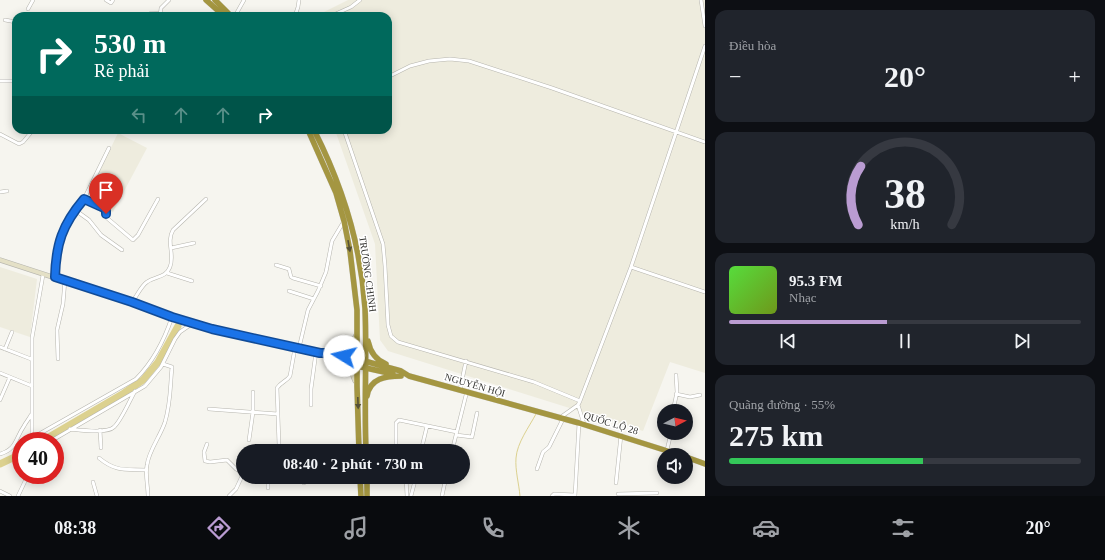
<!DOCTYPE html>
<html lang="vi">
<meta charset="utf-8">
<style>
body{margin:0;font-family:"Times New Roman",serif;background:#20242c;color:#f1f3f6;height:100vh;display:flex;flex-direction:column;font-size:15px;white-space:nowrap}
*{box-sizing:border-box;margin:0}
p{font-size:13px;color:#9ea1a6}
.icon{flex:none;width:22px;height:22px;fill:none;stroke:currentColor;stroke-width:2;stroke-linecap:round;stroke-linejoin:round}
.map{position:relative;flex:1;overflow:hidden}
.sheet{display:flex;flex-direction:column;gap:10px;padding:10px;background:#0d0f14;width:400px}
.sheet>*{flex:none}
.hud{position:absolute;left:12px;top:12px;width:380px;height:122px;border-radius:12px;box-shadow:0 2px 10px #0003;background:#00695c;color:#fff;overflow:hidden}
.needle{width:26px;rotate:83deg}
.tools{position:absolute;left:657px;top:404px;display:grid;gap:8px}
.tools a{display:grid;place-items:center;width:36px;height:36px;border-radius:50%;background:#171b24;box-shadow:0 2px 10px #0003;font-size:20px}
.speed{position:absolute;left:12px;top:432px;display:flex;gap:8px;font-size:20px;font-weight:700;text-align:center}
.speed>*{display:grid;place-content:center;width:52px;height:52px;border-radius:50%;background:#171b24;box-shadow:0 2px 10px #0003;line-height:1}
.speed .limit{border:6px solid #d22;background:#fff;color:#111}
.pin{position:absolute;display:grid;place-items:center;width:34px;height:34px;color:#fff;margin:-41px -17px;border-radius:50% 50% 50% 0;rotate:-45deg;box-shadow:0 0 4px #0007}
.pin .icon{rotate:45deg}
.me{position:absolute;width:44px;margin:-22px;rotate:279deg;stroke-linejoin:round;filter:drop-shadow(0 0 3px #0008)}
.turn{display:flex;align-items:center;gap:14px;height:84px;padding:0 16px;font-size:18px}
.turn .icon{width:52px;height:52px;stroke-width:2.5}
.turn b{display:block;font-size:28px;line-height:34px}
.lanes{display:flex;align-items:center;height:38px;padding:0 16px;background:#0003;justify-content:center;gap:20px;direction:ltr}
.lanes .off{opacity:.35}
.big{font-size:30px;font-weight:700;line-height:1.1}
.sheet .tile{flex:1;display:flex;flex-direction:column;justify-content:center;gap:6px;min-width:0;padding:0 14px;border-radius:12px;background:#20242c}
.sheet .dial{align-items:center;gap:0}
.dial svg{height:104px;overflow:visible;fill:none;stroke:#363941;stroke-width:7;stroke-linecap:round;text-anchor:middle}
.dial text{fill:#f1f3f6;stroke:none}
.song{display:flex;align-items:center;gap:12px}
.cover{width:48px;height:48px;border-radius:6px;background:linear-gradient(135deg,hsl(110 70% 55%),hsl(80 70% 35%))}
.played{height:4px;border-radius:2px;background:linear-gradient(90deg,#ba9cd2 45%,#363941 45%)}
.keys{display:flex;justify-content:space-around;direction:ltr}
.heat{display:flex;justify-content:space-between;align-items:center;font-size:22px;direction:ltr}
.charge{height:6px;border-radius:3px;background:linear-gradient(90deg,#34c759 55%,#363941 0)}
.trip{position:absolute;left:236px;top:444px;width:234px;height:40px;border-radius:20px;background:#171b24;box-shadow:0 2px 10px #0003;font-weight:700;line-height:40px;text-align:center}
.tab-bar{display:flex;height:64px;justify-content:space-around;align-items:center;background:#090b0e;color:#9ea1a6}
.tab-bar .icon{width:28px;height:28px}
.tab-bar .current{color:#ba9cd2}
.tab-bar b{font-size:18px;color:#f1f3f6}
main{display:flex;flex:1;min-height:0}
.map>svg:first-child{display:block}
</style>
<main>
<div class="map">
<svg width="705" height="496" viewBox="0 0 705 496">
<rect width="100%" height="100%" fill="#f6f5ef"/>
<path fill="#eeecde" d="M348,0H705V373L670,362L643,431L388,351L380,340L375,244L335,130H388V16H316Z
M118,133L147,148L113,212L89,193Z
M0,267L37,279L30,337L0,327Z"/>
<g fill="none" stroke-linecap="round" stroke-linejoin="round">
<path stroke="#dcd18f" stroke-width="1" d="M520,496C519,484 515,470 516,458C517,443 529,427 536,414"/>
<path stroke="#dcd18f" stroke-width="7" d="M42,441L124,393L143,380L158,362L178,326
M0,464L21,454"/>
<g stroke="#b6b5ae" stroke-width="4">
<path id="street" d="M106,0L111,3L113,0
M701,0L705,26
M28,9L33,0
M151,13L170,14L177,16
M160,16L161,8L169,0
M235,16L244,0
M266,16V14
M295,16L298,7L299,0
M331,16L351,7L360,0
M5,20L16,22
M388,77L410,66L429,61L450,59L469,61L552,88L705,142
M0,81H16
M344,130L383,244L385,266L388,325L391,336L398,342L534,382L580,401
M0,134L19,144L23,142L33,130
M0,192L7,191
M84,199L104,208L107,211V218L133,240L138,235L158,199
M75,210L89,220L101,235L122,250
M171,248L194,243
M276,265L289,269L291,277L293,278L321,286
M631,267L705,292
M167,273L192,281
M55,277V263L61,235L75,210L84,199L109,148
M289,291L314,299
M132,302C137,296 141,286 147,282C155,276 166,278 170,267C175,255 166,242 173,230L206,199
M0,347L31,359
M299,348L308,310L318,291L326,272L332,241L344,221
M5,349L12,332
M58,359L57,330L63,304L65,280
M0,373L32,386
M460,390L466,361
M676,394L690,397L700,395
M0,400L10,377
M311,405V389L316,352
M578,405L584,424
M209,409L278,414
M673,411L677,392L676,375
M561,417L578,405L580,401L631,267L705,46
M70,429C80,430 107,434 114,427C121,421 130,400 135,391
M100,430L101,448
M456,435L472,437L477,413
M32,438L136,379C154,361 164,341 172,317
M249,440L253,412V392
M32,441V338L43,275
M51,441L145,386L161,367L175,339L180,332L193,323
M207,444L204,452L205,461L210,462L227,460L236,469L243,473
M279,448H290L293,451
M667,450L671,433
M278,451L279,445L277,388C281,382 287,381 290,376L295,348
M396,451V423L399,420L457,432
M421,451L427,426
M452,451L467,391
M0,454C17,449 15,439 24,426C26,422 29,419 31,415
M99,458C116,472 125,469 146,470
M537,469L543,452L549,447L563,419
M268,477V488
M301,477L304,483
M406,477L407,496
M93,482L97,496
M616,483L621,435
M0,491L10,496
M618,494L657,493
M18,496L28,475
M148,496C148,486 145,475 147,465C149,450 160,437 165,422C171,402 170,387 172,367L163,364
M229,496L236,489L243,474
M411,496L416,477
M442,496L446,477
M552,496L554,494L575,495
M575,496L579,423"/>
</g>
<g stroke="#b6b5ae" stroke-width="5">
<path id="secondary" d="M0,260L212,329L320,353H331L357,359
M320,353L329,360L357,366
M336,353C347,352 352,345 356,335
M343,365L351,371L355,381"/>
</g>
<g stroke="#d2d2d2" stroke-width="6">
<path id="highway" d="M206,0L224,16
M215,0L231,16
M308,130L336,193L344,221L350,251L357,310V386L359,451
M314,130C342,185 361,245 365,308C367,356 364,403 366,451
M368,341C370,351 376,360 386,364
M357,359L401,371L409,376L579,423L680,455
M357,366L393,374
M367,396C370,378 386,376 401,376
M686,457L705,464
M360,477L361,496
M367,477V496"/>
</g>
<use href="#street" stroke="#fff" stroke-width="3"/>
<use href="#secondary" stroke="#e4e0c6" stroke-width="4"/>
<use href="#highway" stroke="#a49641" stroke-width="5.5"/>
</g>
<defs><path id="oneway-solid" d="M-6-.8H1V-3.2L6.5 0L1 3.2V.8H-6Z"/></defs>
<g fill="#565136">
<use href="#oneway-solid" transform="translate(349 246) rotate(80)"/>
<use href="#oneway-solid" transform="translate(358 403) rotate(88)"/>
</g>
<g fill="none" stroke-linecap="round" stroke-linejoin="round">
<g stroke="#114b97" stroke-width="10">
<path id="route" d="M106,214V211L104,208L84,199C62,225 56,244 55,277L132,302L172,317L212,329L320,353H331L344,356"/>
</g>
<use href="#route" stroke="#1a73e8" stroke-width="7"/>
</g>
<g text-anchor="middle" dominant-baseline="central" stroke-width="3" stroke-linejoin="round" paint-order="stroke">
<g font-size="10" fill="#343431" stroke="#fff">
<text transform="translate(368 274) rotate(82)">TRƯỜNG CHINH</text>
<text transform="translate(475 385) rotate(16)">NGUYỄN HỘI</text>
<text transform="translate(611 423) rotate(17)">QUỐC LỘ 28</text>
</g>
</g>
</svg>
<div class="tools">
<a><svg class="needle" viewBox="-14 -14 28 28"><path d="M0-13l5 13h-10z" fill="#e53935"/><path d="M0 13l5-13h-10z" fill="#9ea1a6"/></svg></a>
<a><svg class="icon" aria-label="sound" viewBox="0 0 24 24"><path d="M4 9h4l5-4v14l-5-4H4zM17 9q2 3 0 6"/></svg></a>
</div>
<div class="speed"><div class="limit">40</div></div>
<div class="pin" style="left:106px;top:214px;background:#d93025"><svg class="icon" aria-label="arrive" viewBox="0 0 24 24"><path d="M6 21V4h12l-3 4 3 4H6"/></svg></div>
<svg class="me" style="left:344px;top:356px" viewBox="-20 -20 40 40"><circle r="19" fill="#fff"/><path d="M0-13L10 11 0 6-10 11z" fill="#1a73e8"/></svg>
<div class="trip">08:40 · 2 phút · 730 m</div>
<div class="hud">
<div class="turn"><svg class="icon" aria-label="right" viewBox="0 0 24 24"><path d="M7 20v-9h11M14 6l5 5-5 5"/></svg><div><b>530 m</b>Rẽ phải</div></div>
<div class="lanes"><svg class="icon off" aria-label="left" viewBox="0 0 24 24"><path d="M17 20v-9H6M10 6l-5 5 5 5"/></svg><svg class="icon off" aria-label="ahead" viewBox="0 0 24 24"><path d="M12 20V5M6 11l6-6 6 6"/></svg><svg class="icon off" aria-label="ahead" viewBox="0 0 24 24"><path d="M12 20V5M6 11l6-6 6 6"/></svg><svg class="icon" aria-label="right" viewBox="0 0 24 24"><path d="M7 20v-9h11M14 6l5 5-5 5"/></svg></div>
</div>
</div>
<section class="sheet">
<div class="tile"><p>Điều hòa</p>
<div class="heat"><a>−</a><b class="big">20°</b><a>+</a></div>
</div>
<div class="tile dial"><svg viewBox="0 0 100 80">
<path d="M14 69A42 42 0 1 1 86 69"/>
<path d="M14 69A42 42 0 0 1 16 24" stroke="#ba9cd2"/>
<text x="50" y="56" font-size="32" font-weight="700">38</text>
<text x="50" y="72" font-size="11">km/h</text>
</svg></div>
<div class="tile">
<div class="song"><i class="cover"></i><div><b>95.3 FM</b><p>Nhạc</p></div></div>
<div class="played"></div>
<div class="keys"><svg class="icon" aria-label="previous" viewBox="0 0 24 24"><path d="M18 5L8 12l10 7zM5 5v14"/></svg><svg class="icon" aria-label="pause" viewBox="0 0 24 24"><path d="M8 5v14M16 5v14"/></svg><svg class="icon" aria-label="next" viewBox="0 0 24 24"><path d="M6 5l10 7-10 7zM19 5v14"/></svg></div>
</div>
<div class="tile"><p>Quãng đường · 55%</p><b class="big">275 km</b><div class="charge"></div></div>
</section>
</main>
<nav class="tab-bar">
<b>08:38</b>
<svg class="icon current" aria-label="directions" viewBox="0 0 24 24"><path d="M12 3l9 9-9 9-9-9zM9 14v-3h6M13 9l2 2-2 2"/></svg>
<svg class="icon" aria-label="music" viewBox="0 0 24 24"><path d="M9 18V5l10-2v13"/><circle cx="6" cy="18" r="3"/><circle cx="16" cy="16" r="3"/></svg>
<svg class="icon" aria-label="phone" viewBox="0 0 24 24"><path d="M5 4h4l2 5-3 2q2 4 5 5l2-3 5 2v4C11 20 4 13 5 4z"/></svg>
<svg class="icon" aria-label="climate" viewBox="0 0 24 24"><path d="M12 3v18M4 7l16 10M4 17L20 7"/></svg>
<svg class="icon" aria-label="car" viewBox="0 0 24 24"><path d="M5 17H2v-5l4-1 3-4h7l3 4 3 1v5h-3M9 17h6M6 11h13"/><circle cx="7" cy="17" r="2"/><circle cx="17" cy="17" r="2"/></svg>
<svg class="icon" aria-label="filters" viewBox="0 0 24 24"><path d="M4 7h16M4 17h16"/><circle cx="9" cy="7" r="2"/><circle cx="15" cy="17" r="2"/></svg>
<b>20°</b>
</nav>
